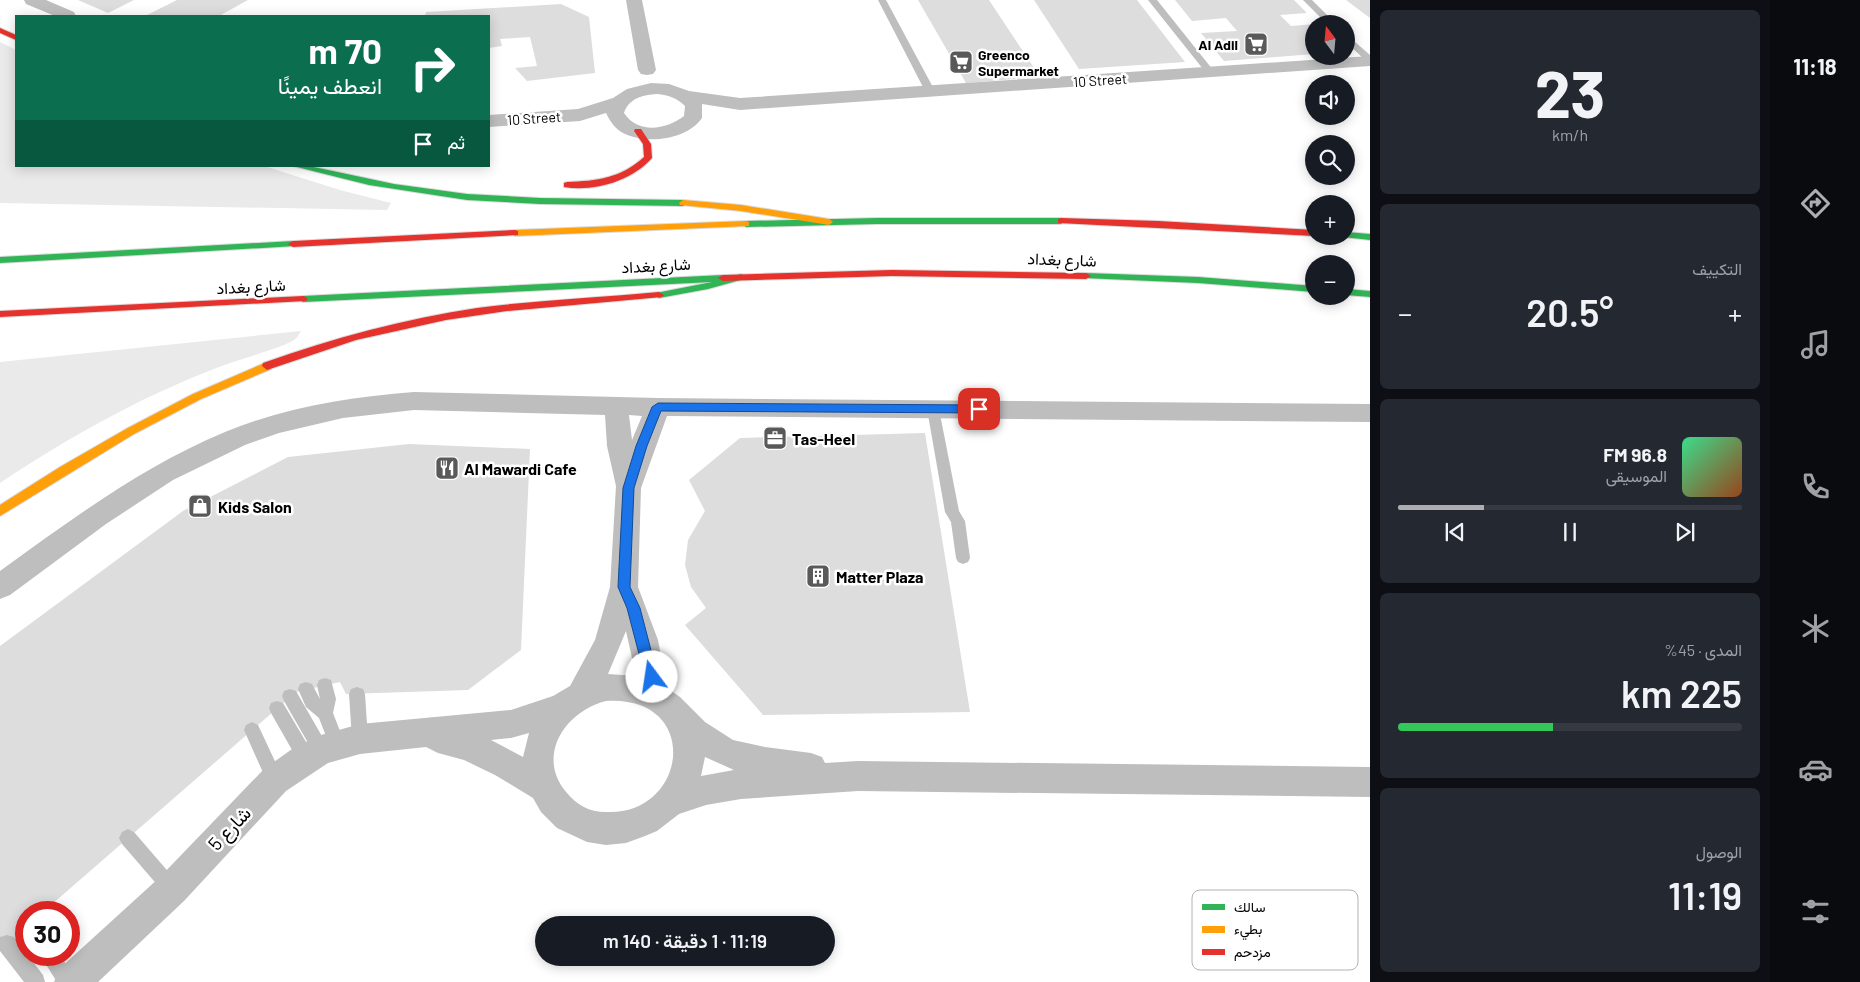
<!DOCTYPE html>
<html lang="ar">
<meta charset="utf-8">
<style>
body{margin:0;font-family:Barlow,Vazirmatn,sans-serif;background:#242831;color:#f1f3f6;direction:rtl;height:100vh;display:flex;flex-direction:column;font-size:19px;white-space:nowrap}
*{box-sizing:border-box;margin:0}
p{font-size:16px;color:#9ea1a6}
.icon{flex:none;width:28px;height:28px;fill:none;stroke:currentColor;stroke-width:2;stroke-linecap:round;stroke-linejoin:round}
.map{position:relative;flex:1;overflow:hidden;direction:ltr}
.side{display:flex;flex-direction:column;gap:10px;padding:10px;background:#0d0f14;width:400px}
.side>*{flex:none}
.guide{position:absolute;left:15px;top:15px;width:475px;height:152px;border-radius:0px;box-shadow:0 2px 12px #0003;direction:rtl;background:#0b6e4f;color:#fff;overflow:hidden}
.needle{width:32px;rotate:344deg}
.buttons{position:absolute;left:1305px;top:15px;display:grid;gap:10px}
.buttons a{display:grid;place-items:center;width:50px;height:50px;border-radius:50%;background:#171b24;box-shadow:0 2px 12px #0003;font-size:25px}
.speed{position:absolute;left:15px;top:901px;display:flex;gap:10px;font-size:25px;font-weight:700;text-align:center}
.speed>*{display:grid;place-content:center;width:65px;height:65px;border-radius:50%;background:#171b24;box-shadow:0 2px 12px #0003;line-height:1}
.speed .limit{border:8px solid #d22;background:#fff;color:#111}
.pin{position:absolute;display:grid;place-items:center;width:42px;height:42px;color:#fff;margin:-21px;border-radius:10px;box-shadow:0 2px 8px #0006}
.me{position:absolute;width:55px;margin:-28px;rotate:346deg;stroke-linejoin:round;filter:drop-shadow(0 0 4px #0008)}
.turn{display:flex;align-items:center;gap:18px;height:105px;padding:0 25px;font-size:22px}
.turn .icon{width:65px;height:65px;stroke-width:2.5}
.turn b{display:block;font-size:35px;line-height:42px}
.then{display:flex;align-items:center;height:48px;padding:0 25px;background:#0003;gap:10px;font-size:19px}
.big{font-size:38px;font-weight:600;line-height:1.1}
.side .tile{flex:1;display:flex;flex-direction:column;justify-content:center;gap:8px;min-width:0;padding:0 18px;border-radius:8px;background:#242831}
.side .dial{align-items:center;gap:0}
.dial b{font-size:65px;line-height:1}
.song{display:flex;align-items:center;gap:15px}
.cover{width:60px;height:60px;border-radius:8px;background:linear-gradient(135deg,hsl(150 70% 55%),hsl(20 70% 35%))}
.played{height:5px;border-radius:2px;background:linear-gradient(90deg,#adaeaf 25%,#363941 25%)}
.keys{display:flex;justify-content:space-around;direction:ltr}
.heat{display:flex;justify-content:space-between;align-items:center;font-size:28px;direction:ltr}
.charge{height:8px;border-radius:4px;background:linear-gradient(90deg,#34c759 45%,#363941 0)}
.trip{position:absolute;left:535px;top:916px;width:300px;height:50px;border-radius:25px;background:#171b24;box-shadow:0 2px 12px #0003;font-weight:600;line-height:50px;text-align:center;direction:rtl}
main{display:flex;flex:1;min-height:0}
.tabs{display:flex;flex-direction:column;width:90px;justify-content:space-around;align-items:center;background:#090b0e;color:#9ea1a6}
.tabs .icon{width:35px;height:35px}
.tabs .active{color:#adaeaf}
.tabs b{font-size:22px;color:#f1f3f6}
.map>svg:first-child{display:block}
</style>
<main>
<nav class="tabs">
<b>11:18</b>
<svg class="icon active" aria-label="directions" viewBox="0 0 24 24"><path d="M12 3l9 9-9 9-9-9zM9 14v-3h6M13 9l2 2-2 2"/></svg>
<svg class="icon" aria-label="music" viewBox="0 0 24 24"><path d="M9 18V5l10-2v13"/><circle cx="6" cy="18" r="3"/><circle cx="16" cy="16" r="3"/></svg>
<svg class="icon" aria-label="phone" viewBox="0 0 24 24"><path d="M5 4h4l2 5-3 2q2 4 5 5l2-3 5 2v4C11 20 4 13 5 4z"/></svg>
<svg class="icon" aria-label="climate" viewBox="0 0 24 24"><path d="M12 3v18M4 7l16 10M4 17L20 7"/></svg>
<svg class="icon" aria-label="car" viewBox="0 0 24 24"><path d="M5 17H2v-5l4-1 3-4h7l3 4 3 1v5h-3M9 17h6M6 11h13"/><circle cx="7" cy="17" r="2"/><circle cx="17" cy="17" r="2"/></svg>
<svg class="icon" aria-label="filters" viewBox="0 0 24 24"><path d="M4 7h16M4 17h16"/><circle cx="9" cy="7" r="2"/><circle cx="15" cy="17" r="2"/></svg>
</nav>
<section class="side">
<div class="tile dial"><b>23</b><p>km/h</p></div>
<div class="tile"><p>التكييف</p>
<div class="heat"><a>−</a><b class="big">20.5°</b><a>+</a></div>
</div>
<div class="tile">
<div class="song"><i class="cover"></i><div><b>96.8 FM</b><p>الموسيقى</p></div></div>
<div class="played"></div>
<div class="keys"><svg class="icon" aria-label="previous" viewBox="0 0 24 24"><path d="M18 5L8 12l10 7zM5 5v14"/></svg><svg class="icon" aria-label="pause" viewBox="0 0 24 24"><path d="M8 5v14M16 5v14"/></svg><svg class="icon" aria-label="next" viewBox="0 0 24 24"><path d="M6 5l10 7-10 7zM19 5v14"/></svg></div>
</div>
<div class="tile"><p>المدى · 45%</p><b class="big">225 km</b><div class="charge"></div></div>
<div class="tile"><p>الوصول</p><b class="big">11:19</b></div>
</section>
<div class="map">
<svg width="1370" height="982" viewBox="0 0 1370 982">
<rect width="100%" height="100%" fill="#fff"/>
<path fill="#eaeaea" d="M0,42L16,50V166H264L340,190L391,203L387,210L0,203Z
M301,331C299,334 297,338 294,340C286,346 245,358 233,362C151,391 72,435 0,483V362Z"/>
<path fill="#ddd" d="M78,0H134L108,13Z
M177,0H248L219,16H145Z
M918,0H989L1040,77L966,83Z
M1034,0H1137L1185,62L1079,69Z
M1175,0H1294L1307,13L1280,15L1291,26L1314,24V54L1224,61L1201,33L1237,31L1226,18L1192,21Z
M1346,0H1370V18Z
M561,4L589,17L595,73L527,81L515,68L537,66L530,37L500,39L502,46L489,48V16H425L426,12Z
M925,433L970,712L763,715L685,625L706,608L691,587L685,565L688,540L705,511L689,480L740,438Z
M409,444L530,449L521,650L468,690L346,694L340,682L296,692L43,912H26V928L0,951V646L183,511L288,457Z"/>
<g fill="none" stroke-linecap="round" stroke-linejoin="round">
<g stroke="#dbdbdb" stroke-width="2">
<path id="fast" d="M293,166H309L394,184L467,194L540,198L683,200L687,203L683,206L540,204L467,200L369,185Z
M877,218H1061L1065,221L1061,224H877L746,227L741,224L746,221Z
M1346,232L1370,234V240L1343,237L1346,236Z
M293,241L298,244L296,246L0,263V257Z
M1086,273L1198,277L1314,286V292L1198,283L1083,278L1081,276Z
M741,274L746,277L744,279L708,289L659,298L654,295L656,293L712,282L303,302L298,299L303,296L723,275L727,278Z
M1346,289L1370,291V297L1346,295Z"/>
</g>
<g stroke="#dbdbdb" stroke-width="2">
<path id="slow" d="M683,200L741,205L829,219L833,222L829,225L741,211L680,205L679,203Z
M746,221L749,222V226L515,236L510,233L515,230Z
M267,362L272,366L271,369L201,399L134,434L0,516V505L60,467L126,429L193,394Z"/>
</g>
<g stroke="#dbdbdb" stroke-width="2">
<path id="jam" d="M0,28L16,35V40L0,33Z
M635,129H641L651,144L652,158C632,181 594,192 564,187V183L567,182C597,181 621,178 644,157L643,144L634,131Z
M1061,218L1158,221L1314,230V236L1058,223V219Z
M515,230L518,231V235L293,247L288,244L293,241Z
M892,270L1086,273L1091,276L1086,279L892,276L723,281L718,278L723,275Z
M659,292L664,295L662,297L507,311L446,320L356,340L267,370L262,366L263,363C333,338 404,319 477,308C537,300 598,298 659,292Z
M303,296L306,297L308,299L306,301L0,317V311Z"/>
</g>
<path fill="#bebebe" fill-rule="evenodd" d="M878,0H886L935,91L933,93L930,94L925,91Z
M1148,0H1157L1213,70V74H1207Z
M1303,0H1312L1336,24H1327Z
M1346,34L1370,55V63L1367,62L1346,42Z
M933,404L938,406L939,409L959,511L965,521L970,558L968,562L963,564L958,562L956,558L951,522L945,512L927,409L928,406Z
M325,678L331,680L336,699L333,713L345,744L343,749L337,752L331,749L319,718L306,707L298,689L300,684L306,682L312,684L320,699L317,685L319,680Z
M357,687L363,689L365,694L368,739L366,744L360,747L354,744L352,739L349,694L351,689Z
M290,689L296,691L327,745L329,750L327,755L321,758L315,755L284,701L282,696L284,691Z
M277,701L283,703L312,752L314,758L312,764L306,766L300,764L271,713L269,708L271,703Z
M252,722L258,725L281,774L283,780L281,786L275,788L269,786L244,730L246,725Z
M128,829L134,832L178,883L181,889L178,895L172,898L166,895L122,844L119,838L122,832Z
M7,935L14,937L43,975L45,982H24L0,951V937Z
M40,955H60L78,982H57Z"/>
<path fill="#bebebe" fill-rule="evenodd" d="M24,0H46L74,12L76,16H55L26,4Z
M626,0H642L656,70L653,74L647,75L641,74L638,70Z
M1370,56V66L740,110L702,104V118C687,140 646,145 623,133C615,129 610,121 606,113L580,121L489,127V115L578,109L613,98L627,89L651,83L669,84L689,91L740,98ZM657,94C669,95 677,98 685,106L684,116C666,130 638,134 624,113C629,98 643,95 657,94Z
M414,392L658,398L1370,404V422L667,416L641,488L638,587L658,640L667,688L680,697L705,722L733,740L765,747L811,753L822,757L825,763L858,761L1370,767V797L858,791L741,799L706,805L679,814L657,831L645,836L626,843L606,845L587,842L557,828L541,812L533,798L495,775L464,760L438,753L426,747L360,754L328,763L286,791L184,901L98,982H54L59,969L160,877L264,769L295,747L321,735L360,724L511,710L553,696L570,686L595,640L610,587L616,486L607,446L605,415L414,410L343,418L279,433L245,445L173,480L106,524L10,595L0,599V571C72,519 143,466 225,432C285,407 350,397 414,392ZM629,415L642,416L632,440ZM626,631L636,676L608,674ZM606,701C703,695 688,816 606,812C589,812 577,805 567,793C535,757 565,711 606,701ZM529,733L523,757L491,740L511,738ZM705,757L734,770L701,776Z"/>
<use href="#fast" fill="#30b455" fill-rule="evenodd"/>
<use href="#slow" fill="#ff9f0a" fill-rule="evenodd"/>
<use href="#jam" fill="#e5322d" fill-rule="evenodd"/>
</g>
<path fill="#1a73e8" stroke="#114b97" d="M658,403L979,405L984,409L979,413L661,411L647,446L634,488L630,587L640,608L658,677L656,681L652,683L647,681L645,677L627,608L618,587L623,488L636,446L652,407Z"/>
<defs>
<g id="supermarket-square" transform="scale(1.25)"><rect x="-9" y="-9" width="18" height="18" rx="4" fill="#595959" stroke="#fff"/><path d="M-6-5.5h2.5l.6 2H6L4.5 2H-2.5L-4.4-4H-6ZM-1.5 3.2a1.3 1.3 0 1 0 .1 0ZM3 3.2a1.3 1.3 0 1 0 .1 0Z" fill="#fff"/></g>
<g id="office-square" transform="scale(1.25)"><rect x="-9" y="-9" width="18" height="18" rx="4" fill="#595959" stroke="#fff"/><path d="M-6-3h4V-5.5h4V-3h4V5H-6ZM-1-4.5V-3h2v-1.5ZM-6 0V1H6V0Z" fill="#fff"/></g>
<g id="restaurant-square" transform="scale(1.25)"><rect x="-9" y="-9" width="18" height="18" rx="4" fill="#595959" stroke="#fff"/><path d="M-5-6h1v4h1v-4h1v4h1v-4h1v5L-1.5 .5V6h-2V.5L-5-1ZM5-6V6H3V1.5H1.5Q1.5-4 5-6Z" fill="#fff"/></g>
<g id="shop-square" transform="scale(1.25)"><rect x="-9" y="-9" width="18" height="18" rx="4" fill="#595959" stroke="#fff"/><path d="M-5-2.5h2.3a2.7 3.5 0 0 1 5.4 0H5L5.5 6h-11ZM-1.5-2.5h3a1.5 2.3 0 0 0-3 0Z" fill="#fff"/></g>
<g id="building-square" transform="scale(1.25)"><rect x="-9" y="-9" width="18" height="18" rx="4" fill="#595959" stroke="#fff"/><path d="M-4-6H4V6H1V3H-1V6H-4ZM-2.5-4.3h1.7v1.8h-1.7ZM.8-4.3h1.7v1.8H.8ZM-2.5-1h1.7V.8h-1.7ZM.8-1h1.7V.8H.8Z" fill="#fff"/></g>
</defs>
<g fill-rule="evenodd">
<use href="#supermarket-square" x="1256" y="44"/>
<use href="#supermarket-square" x="961" y="62"/>
<use href="#office-square" x="775" y="438"/>
<use href="#restaurant-square" x="447" y="468"/>
<use href="#shop-square" x="200" y="506"/>
<use href="#building-square" x="818" y="576"/>
</g>
<g text-anchor="middle" dominant-baseline="central" stroke-width="5" stroke-linejoin="round" paint-order="stroke">
<g font-size="14" font-weight="bold" fill="#000" stroke="#fff" text-anchor="end">
<text x="1238" y="44">Al Adil</text>
<text x="978" y="54" text-anchor="start">Greenco<tspan x="978" dy="16">Supermarket</tspan></text>
</g>
<g font-size="14" fill="#000" stroke="#fff">
<text transform="translate(1100 80) rotate(-4)">10 Street</text>
<text transform="translate(534 118) rotate(-4)">10 Street</text>
</g>
<g font-size="16" fill="#000" stroke="#fff">
<text transform="translate(1062 259) rotate(2)">شارع بغداد</text>
<text transform="translate(656 265) rotate(-3)">شارع بغداد</text>
<text transform="translate(251 286) rotate(-3)">شارع بغداد</text>
</g>
<g font-size="16" font-weight="bold" fill="#000" stroke="#fff" text-anchor="start">
<text x="792" y="438">Tas-Heel</text>
<text x="464" y="468">Al Mawardi Cafe</text>
<text x="218" y="506">Kids Salon</text>
<text x="836" y="576">Matter Plaza</text>
</g>
<g font-size="19" fill="#000" stroke="#fff">
<text transform="translate(229 828) rotate(-47)">شارع 5</text>
</g>
</g>
<rect x="1192" y="890" width="166" height="80" rx="8" fill="#fff" stroke="#b2b2b2" stroke-width="1"/>
<rect x="1202" y="904" width="23" height="6" fill="#30b455"/>
<rect x="1202" y="926" width="23" height="7" fill="#ff9f0a"/>
<rect x="1202" y="949" width="23" height="6" fill="#e5322d"/>
<g font-size="14" fill="#000">
<text x="1234" y="912">سالك</text>
<text x="1234" y="934">بطيء</text>
<text x="1234" y="957">مزدحم</text>
</g>
</svg>
<div class="buttons">
<a><svg class="needle" viewBox="-14 -14 28 28"><path d="M0-13l5 13h-10z" fill="#e53935"/><path d="M0 13l5-13h-10z" fill="#9ea1a6"/></svg></a>
<a><svg class="icon" aria-label="sound" viewBox="0 0 24 24"><path d="M4 9h4l5-4v14l-5-4H4zM17 9q2 3 0 6"/></svg></a>
<a><svg class="icon" aria-label="search" viewBox="0 0 24 24"><circle cx="10" cy="10" r="6"/><path d="M15 15l6 6"/></svg></a>
<a>+</a>
<a>−</a>
</div>
<div class="speed"><div class="limit">30</div></div>
<div class="pin" style="left:979px;top:409px;background:#d93025"><svg class="icon" aria-label="arrive" viewBox="0 0 24 24"><path d="M6 21V4h12l-3 4 3 4H6"/></svg></div>
<svg class="me" style="left:652px;top:677px" viewBox="-20 -20 40 40"><circle r="19" fill="#fff"/><path d="M0-13L10 11 0 6-10 11z" fill="#1a73e8"/></svg>
<div class="trip">11:19 · 1 دقيقة · 140 m</div>
<div class="guide">
<div class="turn"><svg class="icon" aria-label="right" viewBox="0 0 24 24"><path d="M7 20v-9h11M14 6l5 5-5 5"/></svg><div><b>70 m</b>انعطف يمينًا</div></div>
<div class="then">ثم<svg class="icon" aria-label="arrive" viewBox="0 0 24 24"><path d="M6 21V4h12l-3 4 3 4H6"/></svg></div>
</div>
</div>
</main>
